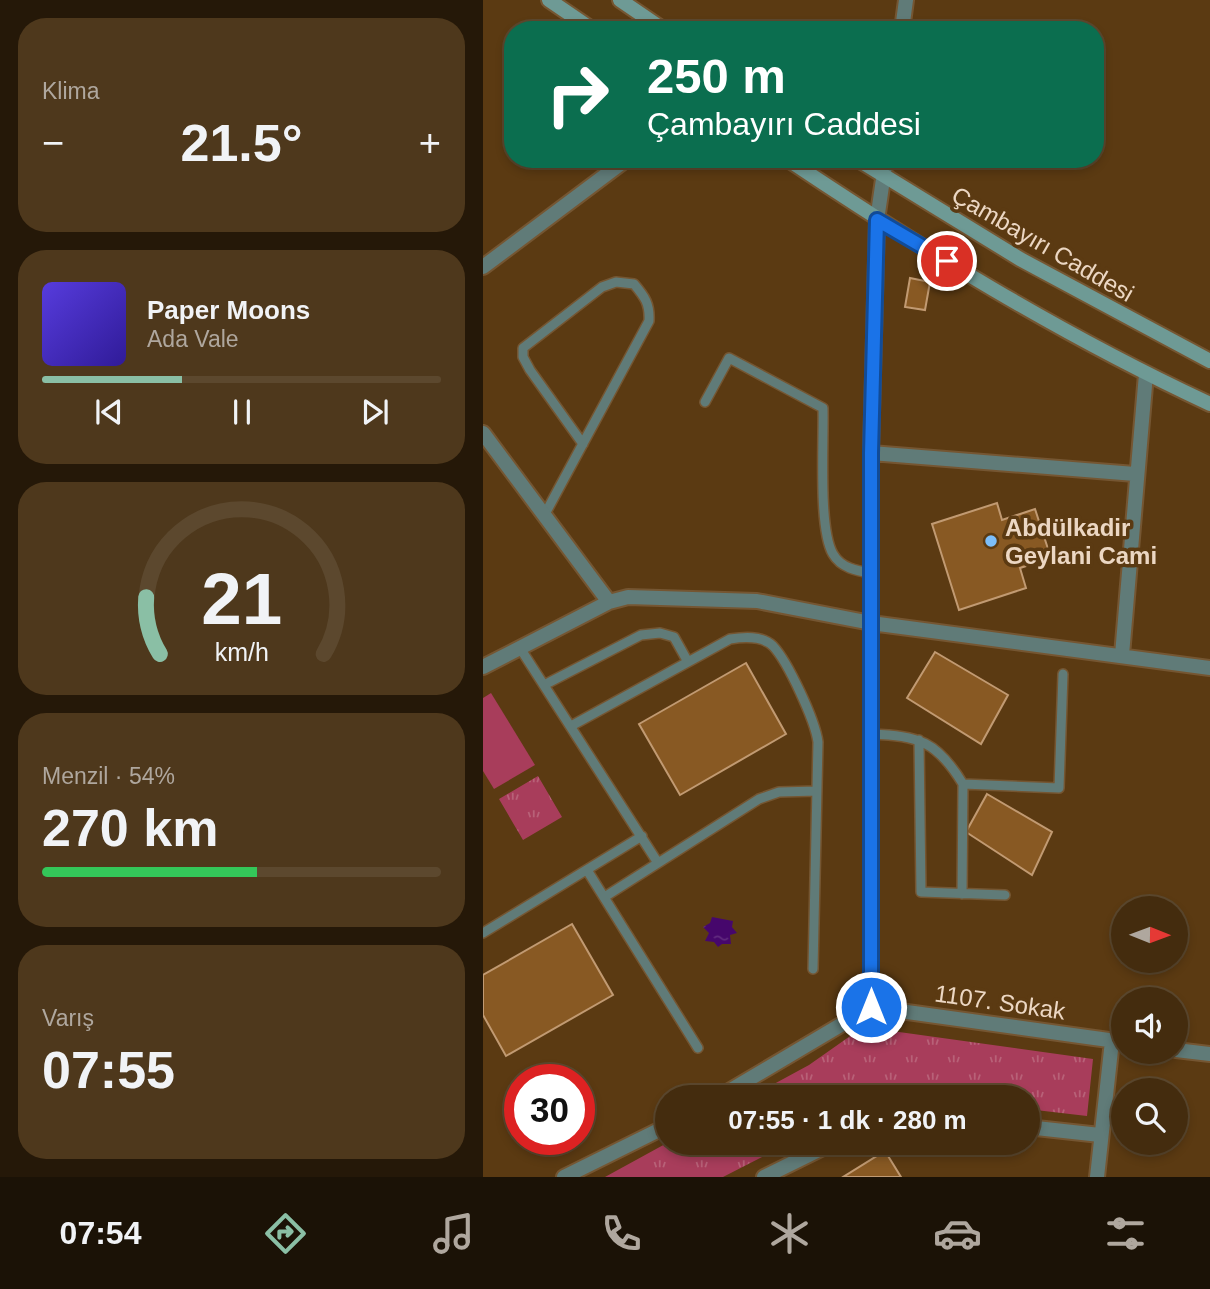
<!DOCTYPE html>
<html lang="tr">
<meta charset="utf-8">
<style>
body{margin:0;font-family:Arial,sans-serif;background:#4e381c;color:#f1f3f6;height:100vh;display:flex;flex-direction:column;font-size:26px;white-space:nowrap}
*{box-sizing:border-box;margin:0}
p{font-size:23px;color:#afa79e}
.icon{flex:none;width:38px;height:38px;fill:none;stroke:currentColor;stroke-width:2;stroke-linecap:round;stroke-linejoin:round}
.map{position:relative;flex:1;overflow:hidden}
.drawer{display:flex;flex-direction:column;gap:18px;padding:18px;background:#251808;width:483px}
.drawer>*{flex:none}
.hud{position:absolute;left:21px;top:21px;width:600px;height:147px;border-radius:28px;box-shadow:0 4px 10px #0003,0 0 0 2px #5c482e;background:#0b6e4f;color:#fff;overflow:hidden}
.needle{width:46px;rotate:91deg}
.controls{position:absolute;left:628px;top:896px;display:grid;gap:14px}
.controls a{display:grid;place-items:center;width:77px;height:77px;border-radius:50%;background:#442c0e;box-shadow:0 4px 10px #0003,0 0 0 2px #5c482e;font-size:35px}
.speed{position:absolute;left:21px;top:1064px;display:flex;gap:14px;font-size:35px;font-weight:700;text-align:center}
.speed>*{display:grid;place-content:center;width:91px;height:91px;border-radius:50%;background:#442c0e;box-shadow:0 4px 10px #0003,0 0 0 2px #5c482e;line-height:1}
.speed .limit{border:10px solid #d22;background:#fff;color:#111}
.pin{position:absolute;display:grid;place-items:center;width:60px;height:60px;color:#fff;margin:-30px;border:4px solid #fff;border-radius:50%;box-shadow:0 2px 7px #0007}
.me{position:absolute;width:77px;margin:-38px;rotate:0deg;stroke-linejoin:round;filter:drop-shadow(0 0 5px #0008)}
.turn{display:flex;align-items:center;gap:24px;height:147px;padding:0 28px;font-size:32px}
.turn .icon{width:91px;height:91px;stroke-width:2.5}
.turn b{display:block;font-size:49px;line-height:60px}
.big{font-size:52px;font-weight:600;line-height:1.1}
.drawer .widget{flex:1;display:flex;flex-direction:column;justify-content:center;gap:10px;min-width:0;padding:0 24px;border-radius:28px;background:#4e381c}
.drawer .dial{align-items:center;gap:0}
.dial svg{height:182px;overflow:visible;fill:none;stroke:#5c482e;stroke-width:7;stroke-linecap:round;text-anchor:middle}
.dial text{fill:#f1f3f6;stroke:none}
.song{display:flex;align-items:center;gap:21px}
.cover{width:84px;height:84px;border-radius:10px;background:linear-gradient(135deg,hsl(250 70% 55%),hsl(250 70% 35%))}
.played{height:7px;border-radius:4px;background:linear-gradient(90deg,#8abfa5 35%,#5c482e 35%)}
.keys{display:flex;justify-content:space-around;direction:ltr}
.heat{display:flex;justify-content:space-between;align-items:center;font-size:38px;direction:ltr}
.charge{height:10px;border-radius:5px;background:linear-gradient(90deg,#34c759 54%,#5c482e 0)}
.trip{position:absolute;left:172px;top:1085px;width:385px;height:70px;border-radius:35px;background:#442c0e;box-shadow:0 4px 10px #0003,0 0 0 2px #5c482e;font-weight:600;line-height:70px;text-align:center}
.dock{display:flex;height:112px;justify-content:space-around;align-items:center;background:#1b1206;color:#afa79e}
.dock .icon{width:49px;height:49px}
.dock .current{color:#8abfa5}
.dock b{font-size:32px;color:#f1f3f6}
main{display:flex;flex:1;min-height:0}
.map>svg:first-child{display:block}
</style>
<main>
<section class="drawer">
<div class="widget"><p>Klima</p>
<div class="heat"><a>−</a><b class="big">21.5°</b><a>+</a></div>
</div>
<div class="widget">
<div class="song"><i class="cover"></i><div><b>Paper Moons</b><p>Ada Vale</p></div></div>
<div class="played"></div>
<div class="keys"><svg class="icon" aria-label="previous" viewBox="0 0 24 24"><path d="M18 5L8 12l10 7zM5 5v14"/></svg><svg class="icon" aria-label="pause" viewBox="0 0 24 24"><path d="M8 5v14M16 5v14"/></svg><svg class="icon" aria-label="next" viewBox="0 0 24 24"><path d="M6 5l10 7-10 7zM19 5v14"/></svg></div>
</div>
<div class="widget dial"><svg viewBox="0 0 100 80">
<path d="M14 69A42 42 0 1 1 86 69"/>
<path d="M14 69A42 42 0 0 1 8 44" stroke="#8abfa5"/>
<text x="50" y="56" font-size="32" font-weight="700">21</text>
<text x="50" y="72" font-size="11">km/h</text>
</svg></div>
<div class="widget"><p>Menzil · 54%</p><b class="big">270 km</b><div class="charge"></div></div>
<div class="widget"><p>Varış</p><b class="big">07:55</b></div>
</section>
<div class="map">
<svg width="727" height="1177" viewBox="0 0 727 1177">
<defs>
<pattern id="park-tufts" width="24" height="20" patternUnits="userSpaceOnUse" patternTransform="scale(1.75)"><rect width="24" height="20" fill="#a83d5b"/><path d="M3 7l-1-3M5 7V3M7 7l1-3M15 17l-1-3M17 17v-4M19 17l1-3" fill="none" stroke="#b86178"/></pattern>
<pattern id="water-ripples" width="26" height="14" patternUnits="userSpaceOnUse" patternTransform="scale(1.75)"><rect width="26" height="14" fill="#46076c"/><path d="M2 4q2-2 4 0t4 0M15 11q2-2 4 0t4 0" fill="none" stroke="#612a7f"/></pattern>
</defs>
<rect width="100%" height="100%" fill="#5b3a12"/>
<path fill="#a83d5b" d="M8,693L52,765L11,789L0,771V698Z"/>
<path fill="url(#park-tufts)" d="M55,776L79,817L40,840L16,799Z
M380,1027L610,1059L604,1116L544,1109V1097H458L423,1093L408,1097H267L326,1065Z
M184,1143H306L240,1177H122Z"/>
<path fill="url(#water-ripples)" d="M229,917L250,921L249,927L254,933L247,935L248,944H239L235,947L231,942L222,941L226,933L220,927L227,923Z"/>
<path fill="#885923" stroke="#c19a72" stroke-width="2" d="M427,278L447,282L442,310L422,307Z
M514,503L519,520L552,509L568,558L537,568L543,588L476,610L449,524Z
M452,652L525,695L498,744L424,698Z
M263,663L303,734L197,795L156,724Z
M504,794L569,832L549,875L483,832Z
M89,924L130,995L23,1056L0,1015V975Z
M402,1151L418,1177H360Z"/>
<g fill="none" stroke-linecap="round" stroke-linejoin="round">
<g stroke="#755632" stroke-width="12">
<path id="service" d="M222,402L246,358L340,408C341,441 335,529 350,554C358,568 374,571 388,573
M62,514L166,321C167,304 162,297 151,284L133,282L119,287L40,348V357L47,370L100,444
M37,648L175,863
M61,685L158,635L177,633L191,637L205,662
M88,726L247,639C260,637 279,635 290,646C305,662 332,720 335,742L330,969
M388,734C436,736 454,741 480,784L576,788L580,674
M436,740L438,892L522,895
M104,870L215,1048
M479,894L480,784
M123,896L276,799L296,792L334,791
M0,933L159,836"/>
</g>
<g stroke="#755632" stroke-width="18">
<path id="minor" d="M419,30L423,0
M0,267L144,159
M0,433L126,602
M388,453L652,474
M639,655L663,374
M0,667L126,602L145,597L274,601L388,623L727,668
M388,1007L640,1042
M693,1050L727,1054
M236,1097L388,1007V453L394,220L403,159
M544,1127L617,1135
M81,1177L184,1126
M281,1177L350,1143
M614,1177L629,1041"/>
</g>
<g stroke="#755632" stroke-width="18">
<path id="secondary" d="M66,0L110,30
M137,0L181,30
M304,159C440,250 579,335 727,404
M374,159L537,259L727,361"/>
</g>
<use href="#service" stroke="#607b78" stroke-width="9"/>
<use href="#minor" stroke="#607b78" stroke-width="14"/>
<use href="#secondary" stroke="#6e9a95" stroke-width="14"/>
</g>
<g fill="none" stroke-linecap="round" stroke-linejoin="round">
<g stroke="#114b97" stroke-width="18">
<path id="route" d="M388,1007V453L394,220L464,261"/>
</g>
<use href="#route" stroke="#1a73e8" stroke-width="12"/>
</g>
<circle fill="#7cbef9" stroke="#5b3a12" stroke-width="2.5" cx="508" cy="541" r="7"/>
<g text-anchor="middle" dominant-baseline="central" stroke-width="7" stroke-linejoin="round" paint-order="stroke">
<g font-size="24" fill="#ecd7c3" stroke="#5b3a12">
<text transform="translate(560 244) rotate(30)">Çambayırı Caddesi</text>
<text transform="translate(517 1002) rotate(8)">1107. Sokak</text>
</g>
<g font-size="24" font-weight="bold" fill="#ecd7c3" stroke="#5b3a12" text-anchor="start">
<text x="522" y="527">Abdülkadir<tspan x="522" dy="28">Geylani Cami</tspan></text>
</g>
</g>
</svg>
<div class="controls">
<a><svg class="needle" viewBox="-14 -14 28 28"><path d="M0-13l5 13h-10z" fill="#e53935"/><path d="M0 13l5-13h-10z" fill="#afa79e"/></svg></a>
<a><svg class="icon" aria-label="sound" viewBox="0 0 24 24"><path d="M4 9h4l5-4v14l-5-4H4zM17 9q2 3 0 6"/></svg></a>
<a><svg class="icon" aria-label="search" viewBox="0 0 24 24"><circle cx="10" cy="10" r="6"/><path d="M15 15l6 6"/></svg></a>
</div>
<div class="speed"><div class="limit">30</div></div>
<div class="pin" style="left:464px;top:261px;background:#d93025"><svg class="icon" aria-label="arrive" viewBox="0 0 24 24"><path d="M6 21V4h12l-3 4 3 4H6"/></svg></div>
<svg class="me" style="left:388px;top:1007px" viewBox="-20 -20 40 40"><circle r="17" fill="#1a73e8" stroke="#fff" stroke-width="3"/><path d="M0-11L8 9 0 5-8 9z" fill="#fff"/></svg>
<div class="trip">07:55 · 1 dk · 280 m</div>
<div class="hud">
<div class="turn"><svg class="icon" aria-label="right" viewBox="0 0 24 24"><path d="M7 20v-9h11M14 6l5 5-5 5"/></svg><div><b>250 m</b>Çambayırı Caddesi</div></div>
</div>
</div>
</main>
<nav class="dock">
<b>07:54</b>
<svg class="icon current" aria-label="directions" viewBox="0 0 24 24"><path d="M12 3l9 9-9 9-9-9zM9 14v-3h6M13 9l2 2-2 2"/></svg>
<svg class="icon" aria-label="music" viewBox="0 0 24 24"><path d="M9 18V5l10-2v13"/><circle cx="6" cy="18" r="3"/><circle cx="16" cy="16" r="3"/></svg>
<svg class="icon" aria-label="phone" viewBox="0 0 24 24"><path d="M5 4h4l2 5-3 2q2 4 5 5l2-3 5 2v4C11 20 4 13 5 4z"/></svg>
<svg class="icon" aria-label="climate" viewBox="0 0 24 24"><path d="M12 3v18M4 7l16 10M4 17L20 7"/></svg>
<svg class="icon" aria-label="car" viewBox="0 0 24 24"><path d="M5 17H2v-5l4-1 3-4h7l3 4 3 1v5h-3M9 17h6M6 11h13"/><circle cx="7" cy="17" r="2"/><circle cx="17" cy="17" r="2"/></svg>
<svg class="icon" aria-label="filters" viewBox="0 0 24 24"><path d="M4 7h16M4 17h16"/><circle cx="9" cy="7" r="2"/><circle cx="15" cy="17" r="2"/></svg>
</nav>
